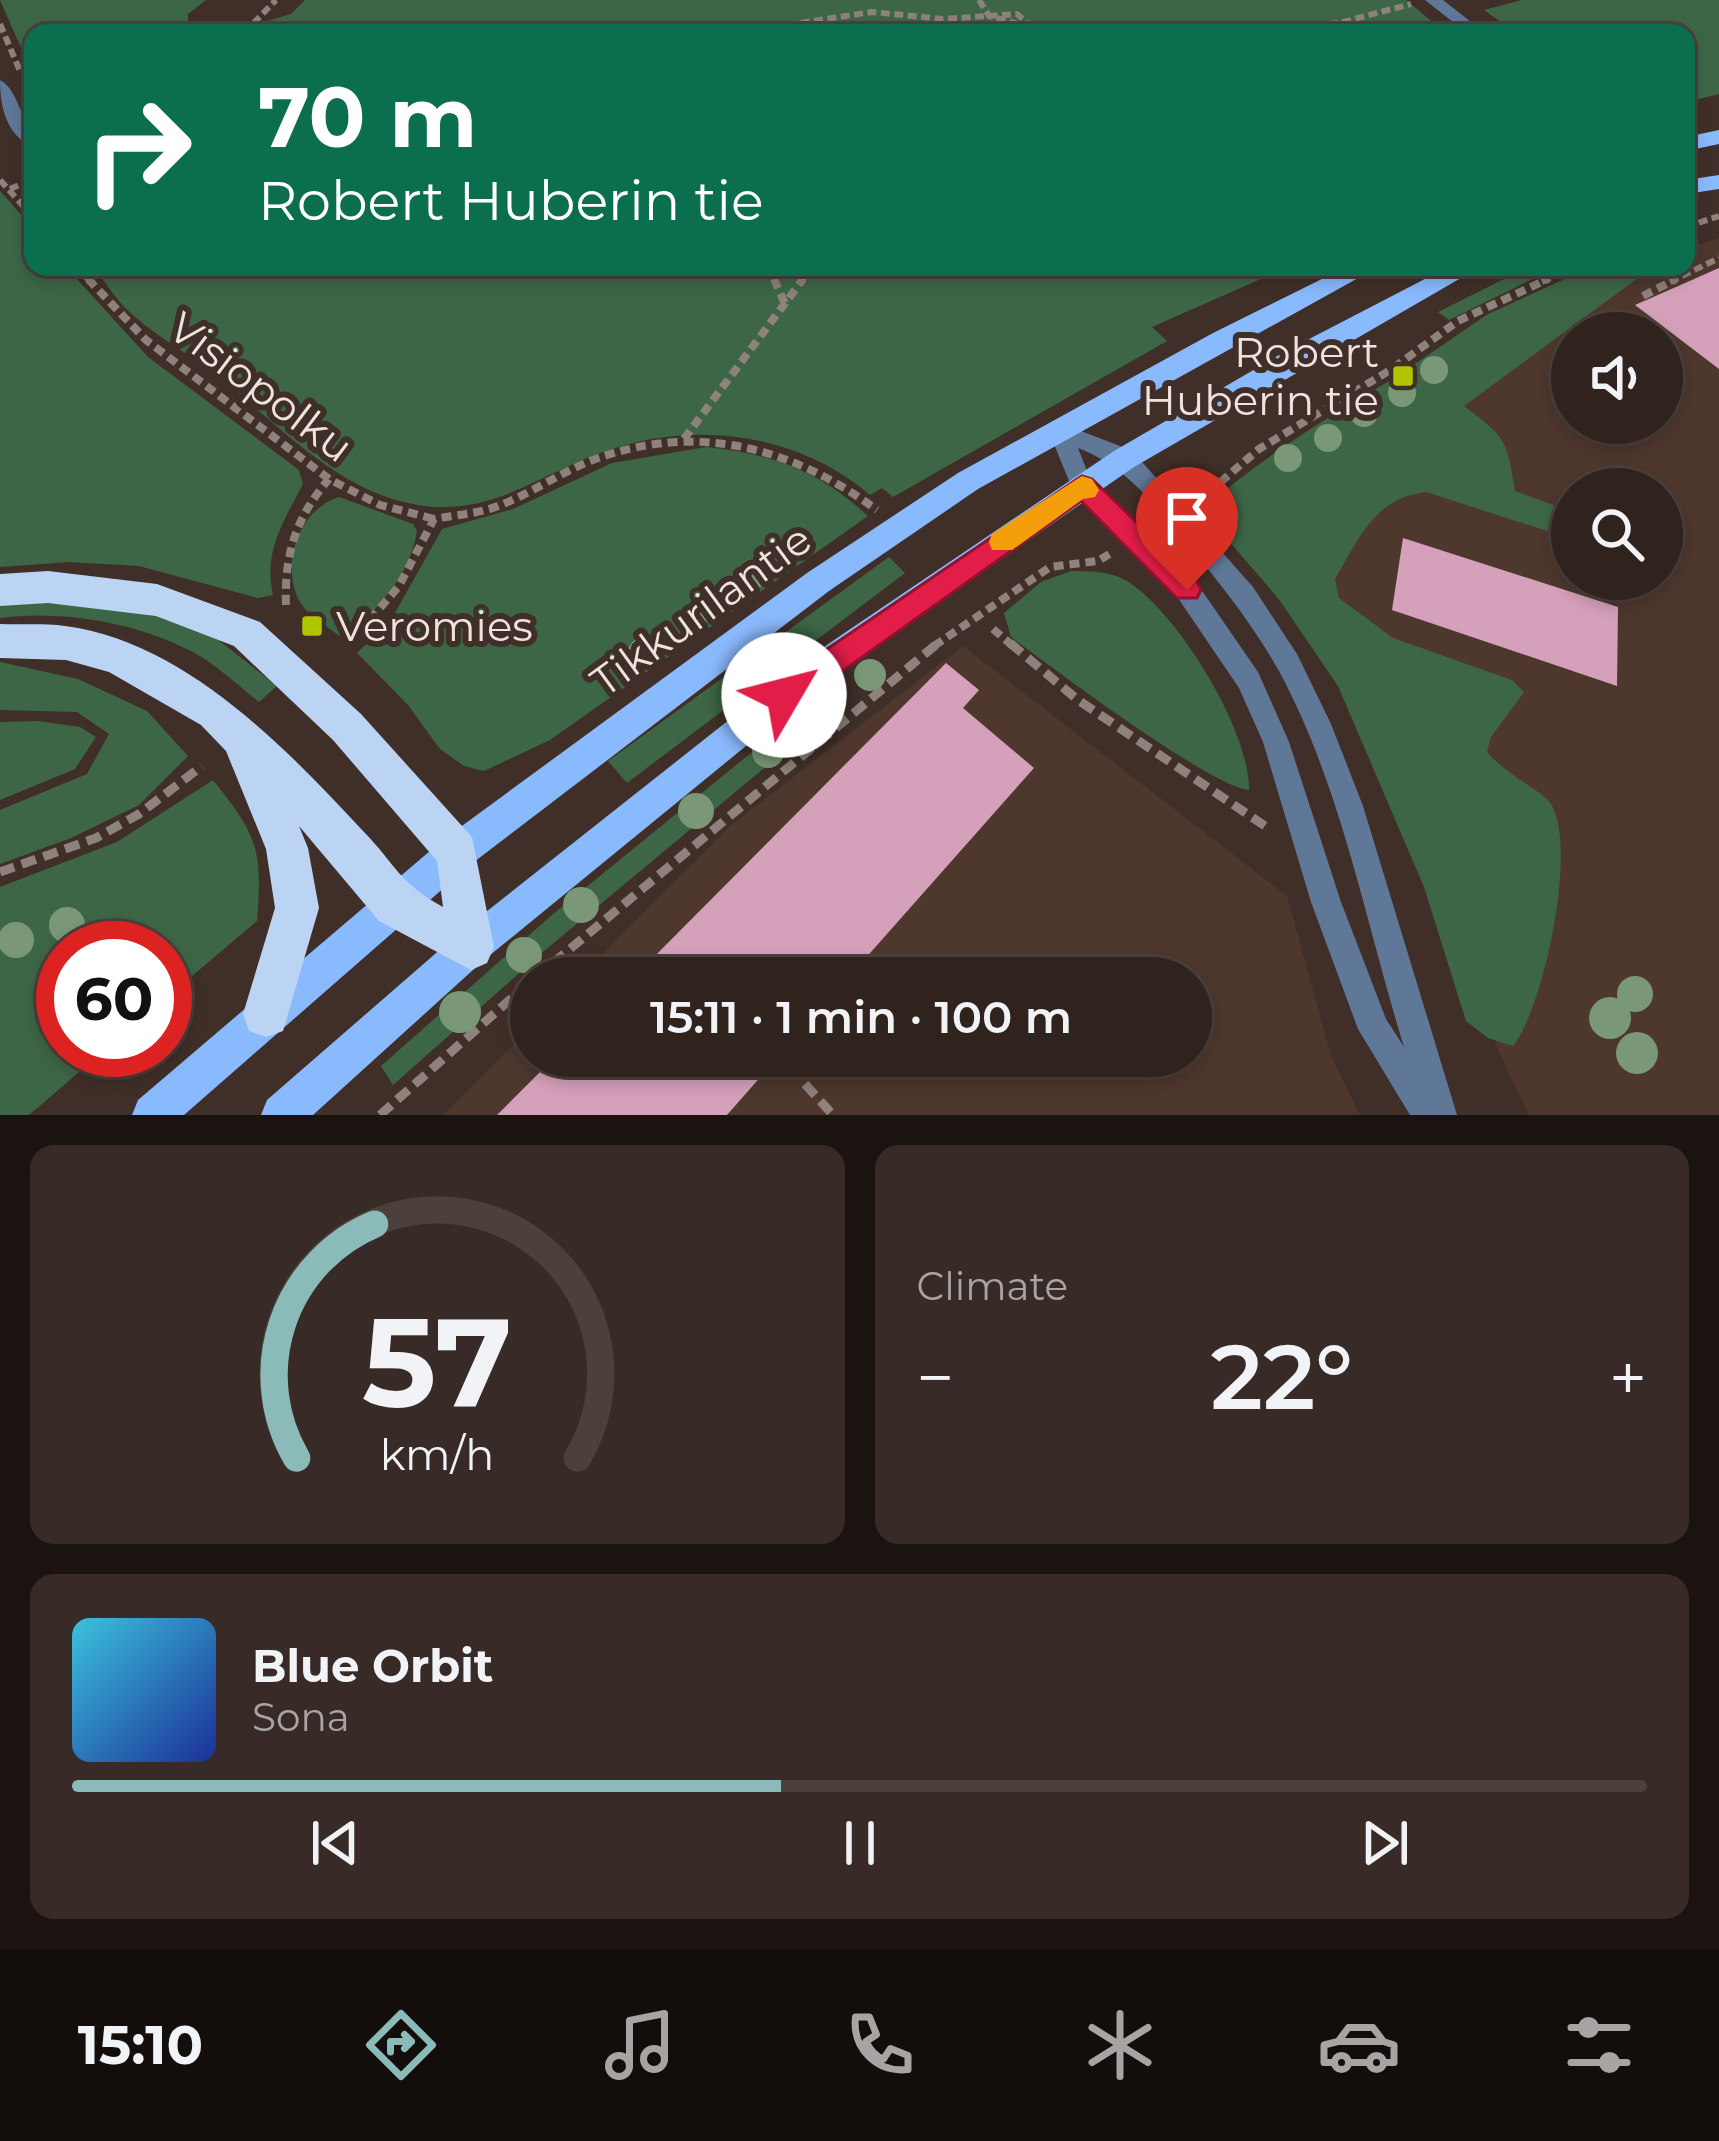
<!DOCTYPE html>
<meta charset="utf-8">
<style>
body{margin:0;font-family:Montserrat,sans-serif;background:#382b27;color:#f1f3f6;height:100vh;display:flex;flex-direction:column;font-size:45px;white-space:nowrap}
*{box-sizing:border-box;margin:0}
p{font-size:39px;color:#a8a4a4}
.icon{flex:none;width:66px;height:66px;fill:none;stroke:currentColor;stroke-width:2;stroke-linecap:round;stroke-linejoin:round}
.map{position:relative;height:1115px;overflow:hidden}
.details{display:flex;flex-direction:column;gap:30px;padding:30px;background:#1a1310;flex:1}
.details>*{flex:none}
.guide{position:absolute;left:24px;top:24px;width:1671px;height:252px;border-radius:24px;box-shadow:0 6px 18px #0003,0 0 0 3px #4b403c;background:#0b6e4f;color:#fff;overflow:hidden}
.controls{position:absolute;left:1551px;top:312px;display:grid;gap:24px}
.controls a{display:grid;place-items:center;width:132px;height:132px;border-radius:50%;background:#30231e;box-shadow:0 6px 18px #0003,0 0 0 3px #4b403c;font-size:60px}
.speed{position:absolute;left:36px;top:921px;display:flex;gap:24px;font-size:60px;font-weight:700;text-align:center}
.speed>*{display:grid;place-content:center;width:156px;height:156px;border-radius:50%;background:#30231e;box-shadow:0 6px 18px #0003,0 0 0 3px #4b403c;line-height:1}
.speed .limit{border:18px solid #d22;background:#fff;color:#111}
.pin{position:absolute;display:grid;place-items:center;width:102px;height:102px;color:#fff;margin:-123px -51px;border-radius:50% 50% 50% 0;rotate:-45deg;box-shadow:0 0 12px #0007}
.pin .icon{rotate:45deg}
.me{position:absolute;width:132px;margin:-66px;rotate:53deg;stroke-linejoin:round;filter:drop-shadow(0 0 9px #0008)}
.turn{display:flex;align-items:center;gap:42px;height:252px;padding:0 36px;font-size:54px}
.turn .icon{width:156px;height:156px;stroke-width:2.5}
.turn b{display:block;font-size:84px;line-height:102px}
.big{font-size:90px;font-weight:600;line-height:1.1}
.details .card{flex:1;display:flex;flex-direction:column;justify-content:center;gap:18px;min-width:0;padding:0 42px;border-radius:24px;background:#382b27}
.details .dial{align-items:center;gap:0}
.dial svg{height:312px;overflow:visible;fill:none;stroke:#4b403c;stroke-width:7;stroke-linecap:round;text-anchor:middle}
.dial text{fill:#f1f3f6;stroke:none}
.song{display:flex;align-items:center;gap:36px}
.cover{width:144px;height:144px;border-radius:18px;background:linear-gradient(135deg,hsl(190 70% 55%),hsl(230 70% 35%))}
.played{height:12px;border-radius:6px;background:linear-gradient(90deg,#8bbbb9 45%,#4b403c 45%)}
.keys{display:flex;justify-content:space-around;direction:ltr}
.heat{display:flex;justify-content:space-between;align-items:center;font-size:66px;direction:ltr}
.details .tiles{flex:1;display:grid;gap:30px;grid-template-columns:1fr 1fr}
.card:last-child{grid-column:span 2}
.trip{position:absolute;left:510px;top:957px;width:702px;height:120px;border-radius:60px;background:#30231e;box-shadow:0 6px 18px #0003,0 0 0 3px #4b403c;font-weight:600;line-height:120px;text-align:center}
.dock{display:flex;height:192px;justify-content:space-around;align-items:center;background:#130e0c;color:#a8a4a4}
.dock .icon{width:84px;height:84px}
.dock .selected{color:#8bbbb9}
.dock b{font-size:54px;color:#f1f3f6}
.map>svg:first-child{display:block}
</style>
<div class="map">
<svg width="1719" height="1115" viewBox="0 0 1719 1115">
<rect width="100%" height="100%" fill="#402f28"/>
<path fill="#4e372d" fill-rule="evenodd" d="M1719,238V1115H1529L1497,1048L1473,949L1395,691L1311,558L1464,405L1595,305L1655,267H1686V249ZM1572,333H1662V423H1572ZM1572,489H1662V579H1572Z
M963,646L1287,896L1331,1056L1360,1115H443L531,1027V1056H1191V978H579L730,826Z"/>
<path fill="#3d6646" d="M0,0H206L188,14V33H33V75Z
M305,0H1406L1446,33H226L291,14Z
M1522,0H1719V94L1686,102V33H1516L1484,10Z
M0,191L33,228V267H66L148,357L299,470L303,484C284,521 263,550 273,595L258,598L139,566L69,562L0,567Z
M93,267H1288L1152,327L1167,341L893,497L882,488L870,495C797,432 693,420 603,452C547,471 501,509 439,507C346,503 284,428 216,375C189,354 159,338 134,316C118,303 106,283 93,267Z
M1528,267H1557L1449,320L1438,312Z
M1591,267H1653L1464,406C1506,438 1507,439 1515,491L1572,512V539L1426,492C1374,498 1359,539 1335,579L1339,598L1393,638L1512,680L1524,692L1491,737L1487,752C1504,773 1542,791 1551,804C1578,847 1544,1008 1513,1046L1488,1038L1466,1021L1424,887L1338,686L1278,598L1202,510C1261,458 1324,419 1391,380L1401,386L1418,376L1409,368L1488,314Z
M706,447C770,453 820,471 868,516L550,740L484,771L464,766L440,749L408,705L357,653L391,620L442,529L513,509L612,463Z
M339,497L413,524L417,531C410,576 377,610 344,639C331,629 309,617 300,602C280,565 298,510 339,497Z
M889,557L905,573L627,783L608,761Z
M1071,571C1089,571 1111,571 1127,581C1178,613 1250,730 1249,790C1211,787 1050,666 1011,637L1004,613L1041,582Z
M0,600L133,606L212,635L277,686L259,702C240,687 221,669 200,656C145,624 64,609 0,618Z
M0,662L78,679L147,711L188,756L139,805L71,838L0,864V810L87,774L109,734L77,712L0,710Z
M38,721L80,727L96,737L75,769L0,800V722Z
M779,730L792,745L544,951L393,1085L381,1066L552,915Z
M213,780C257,835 263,849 257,921L165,999V948H63V1050H105L29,1115H0V887L117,842Z"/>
<path fill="#d5a1ba" d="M1719,268V369L1635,305Z
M1403,538L1618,607L1617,686L1392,610Z
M946,663L979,690L963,708L1034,768L848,978H633Z
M556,1056H779L727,1115H497Z"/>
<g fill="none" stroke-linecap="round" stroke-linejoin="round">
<path stroke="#8f817b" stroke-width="6" stroke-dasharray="9 4.5" stroke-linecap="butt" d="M979,0L989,16L1026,26
M0,24L20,71
M244,33L276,0
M734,33L872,12L943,19L1017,14L1039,33
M1235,33L1339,23L1411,4
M0,180L33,217
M10,189L33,179
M1686,227L1719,216
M76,267L91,282
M768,267L775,282
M801,282L812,267
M1542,282L1575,267
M1670,282L1719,258"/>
<path stroke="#8f817b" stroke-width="8" stroke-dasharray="10 6" stroke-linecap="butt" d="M88,279L146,340L329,479L380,505L434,519
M774,279L786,306
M1643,296L1676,279
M1392,369L1403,376
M684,439L803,279
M1196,503L1259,449L1392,369L1458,321L1548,279
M286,605C284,555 296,517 329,479
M993,629L1013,646
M349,644L399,586L434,519C455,515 477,514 498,506C530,494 558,474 590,461C694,421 790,446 877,510
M934,646L1050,567L1098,561L1111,553"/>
<path stroke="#8f817b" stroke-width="9" stroke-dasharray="15 8" stroke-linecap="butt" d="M1010,643L1078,700L1268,828
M0,872L96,838L139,814L202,766
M535,978L938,643
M805,1084L833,1115
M380,1115L531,981"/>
<path fill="#607898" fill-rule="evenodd" d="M1425,0H1443L1485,33H1467Z
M0,80C17,89 20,117 33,132V148C7,135 0,108 0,80Z
M1060,423L1120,446L1143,463L1253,587L1297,654L1331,724L1363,806L1457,1115H1410L1358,1029L1311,902L1263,742L1239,688L1178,598L1074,493L1049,432ZM1078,448C1126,466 1155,505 1187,544C1221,584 1253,625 1279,671C1342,788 1365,921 1404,1047L1386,1019L1341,902L1289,742L1258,672L1196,582L1091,481Z"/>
<path fill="#8abafe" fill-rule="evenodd" d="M1719,130V144L1686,151V137Z
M1719,175V189L1686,194V180Z
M1346,267H1378L978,489L829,591L470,865L184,1115H132L138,1100L444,839L807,573L958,473L1213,333Z
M1448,267H1480L1134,467L828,679L484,960L313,1115H261L267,1100L458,934L806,659L1114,451L1286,351Z"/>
<path fill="#bcd4f4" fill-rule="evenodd" d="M48,571L157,584L260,622L361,714L472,837L494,947L487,963L471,970L379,921L299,826L308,848L319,908L283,1031L266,1037L249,1031L243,1014L275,908L266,849L226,751L201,725L109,672L66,660L0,658V624C21,625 44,623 65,626C184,641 286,748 364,832C396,865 399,883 443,907L437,861L333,740L234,646L156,616L48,603L0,606V574Z"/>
</g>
<g fill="#7a9877">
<circle cx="1434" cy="370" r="14"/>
<circle cx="1402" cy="393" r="14"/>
<circle cx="1364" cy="413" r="14"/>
<circle cx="1328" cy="438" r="14"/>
<circle cx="1288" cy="458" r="14"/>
<circle cx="753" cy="574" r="15"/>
<circle cx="710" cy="607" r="15"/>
<circle cx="644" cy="653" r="16"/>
<circle cx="870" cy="675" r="16"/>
<circle cx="768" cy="752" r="16"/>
<circle cx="696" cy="811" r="18"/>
<circle cx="581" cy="905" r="18"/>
<circle cx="67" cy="925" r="18"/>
<circle cx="16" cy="940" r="18"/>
<circle cx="524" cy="955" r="18"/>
<circle cx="1635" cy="994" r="18"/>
<circle cx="460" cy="1012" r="21"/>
<circle cx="1610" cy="1018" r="21"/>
<circle cx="1637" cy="1053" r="21"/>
</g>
<path fill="#e11d48" stroke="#92132f" stroke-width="3" d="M1082,476L1092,479L1197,581L1201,590L1197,598H1177L1081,501L795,705L784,709L774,705L769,695L774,685Z"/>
<path fill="#f59e0b" d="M1082,476L1092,479L1099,490L1095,497L1083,499L1012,550H992L989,542L992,534Z"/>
<g fill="#b0c501" stroke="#402f28" stroke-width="4.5">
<rect x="1391" y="364" width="24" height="24" rx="6"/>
<rect x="300" y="614" width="24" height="24" rx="6"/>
</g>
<g text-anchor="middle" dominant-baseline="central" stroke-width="12" stroke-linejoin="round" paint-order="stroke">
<g font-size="42" fill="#eee3de" stroke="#402f28" text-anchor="end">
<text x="1379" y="352">Robert<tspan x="1379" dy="48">Huberin tie</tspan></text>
<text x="336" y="626" text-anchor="start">Veromies</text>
</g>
<g font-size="42" fill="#eee3de" stroke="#402f28">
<text transform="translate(261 387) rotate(37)">Visiopolku</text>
<text transform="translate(701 610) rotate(-36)">Tikkurilantie</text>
</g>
</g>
</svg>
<div class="controls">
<a><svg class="icon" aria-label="sound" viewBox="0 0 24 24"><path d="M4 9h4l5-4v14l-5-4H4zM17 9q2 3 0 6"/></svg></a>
<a><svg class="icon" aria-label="search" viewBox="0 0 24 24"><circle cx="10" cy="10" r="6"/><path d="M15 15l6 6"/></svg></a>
</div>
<div class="speed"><div class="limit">60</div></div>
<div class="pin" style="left:1187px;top:590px;background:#d93025"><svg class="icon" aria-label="arrive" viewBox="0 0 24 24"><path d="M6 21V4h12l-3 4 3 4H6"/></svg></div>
<svg class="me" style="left:784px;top:695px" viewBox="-20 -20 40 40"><circle r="19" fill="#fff"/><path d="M0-13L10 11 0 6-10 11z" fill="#e11d48"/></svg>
<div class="trip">15:11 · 1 min · 100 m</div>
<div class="guide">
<div class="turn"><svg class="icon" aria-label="right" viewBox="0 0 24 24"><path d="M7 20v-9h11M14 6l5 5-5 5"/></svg><div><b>70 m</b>Robert Huberin tie</div></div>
</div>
</div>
<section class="details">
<div class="tiles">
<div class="card dial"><svg viewBox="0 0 100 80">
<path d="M14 69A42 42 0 1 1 86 69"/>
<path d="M14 69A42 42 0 0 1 34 9" stroke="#8bbbb9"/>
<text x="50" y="56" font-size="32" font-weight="700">57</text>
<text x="50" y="72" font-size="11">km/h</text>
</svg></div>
<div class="card"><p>Climate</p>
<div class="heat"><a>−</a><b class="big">22°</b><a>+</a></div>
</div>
<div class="card">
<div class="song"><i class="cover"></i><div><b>Blue Orbit</b><p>Sona</p></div></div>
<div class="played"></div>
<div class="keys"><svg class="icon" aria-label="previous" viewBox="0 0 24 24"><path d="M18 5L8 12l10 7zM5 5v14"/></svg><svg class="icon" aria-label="pause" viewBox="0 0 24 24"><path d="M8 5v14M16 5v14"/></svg><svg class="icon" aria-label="next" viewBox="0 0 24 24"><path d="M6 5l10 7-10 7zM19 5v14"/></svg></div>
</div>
</div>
</section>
<nav class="dock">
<b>15:10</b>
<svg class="icon selected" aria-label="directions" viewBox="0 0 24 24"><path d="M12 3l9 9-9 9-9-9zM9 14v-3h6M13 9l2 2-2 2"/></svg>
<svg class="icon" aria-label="music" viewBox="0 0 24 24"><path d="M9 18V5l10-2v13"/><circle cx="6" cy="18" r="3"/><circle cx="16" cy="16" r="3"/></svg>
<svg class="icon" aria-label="phone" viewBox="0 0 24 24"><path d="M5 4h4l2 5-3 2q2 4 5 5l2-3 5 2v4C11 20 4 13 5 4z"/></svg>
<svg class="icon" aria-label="climate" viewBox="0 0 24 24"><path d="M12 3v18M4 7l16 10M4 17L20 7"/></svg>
<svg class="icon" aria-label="car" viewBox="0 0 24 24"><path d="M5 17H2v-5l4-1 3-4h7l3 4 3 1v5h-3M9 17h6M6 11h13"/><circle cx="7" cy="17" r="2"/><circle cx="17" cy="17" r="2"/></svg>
<svg class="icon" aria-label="filters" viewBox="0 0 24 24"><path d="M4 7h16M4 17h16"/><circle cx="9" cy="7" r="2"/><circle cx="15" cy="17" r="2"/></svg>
</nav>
